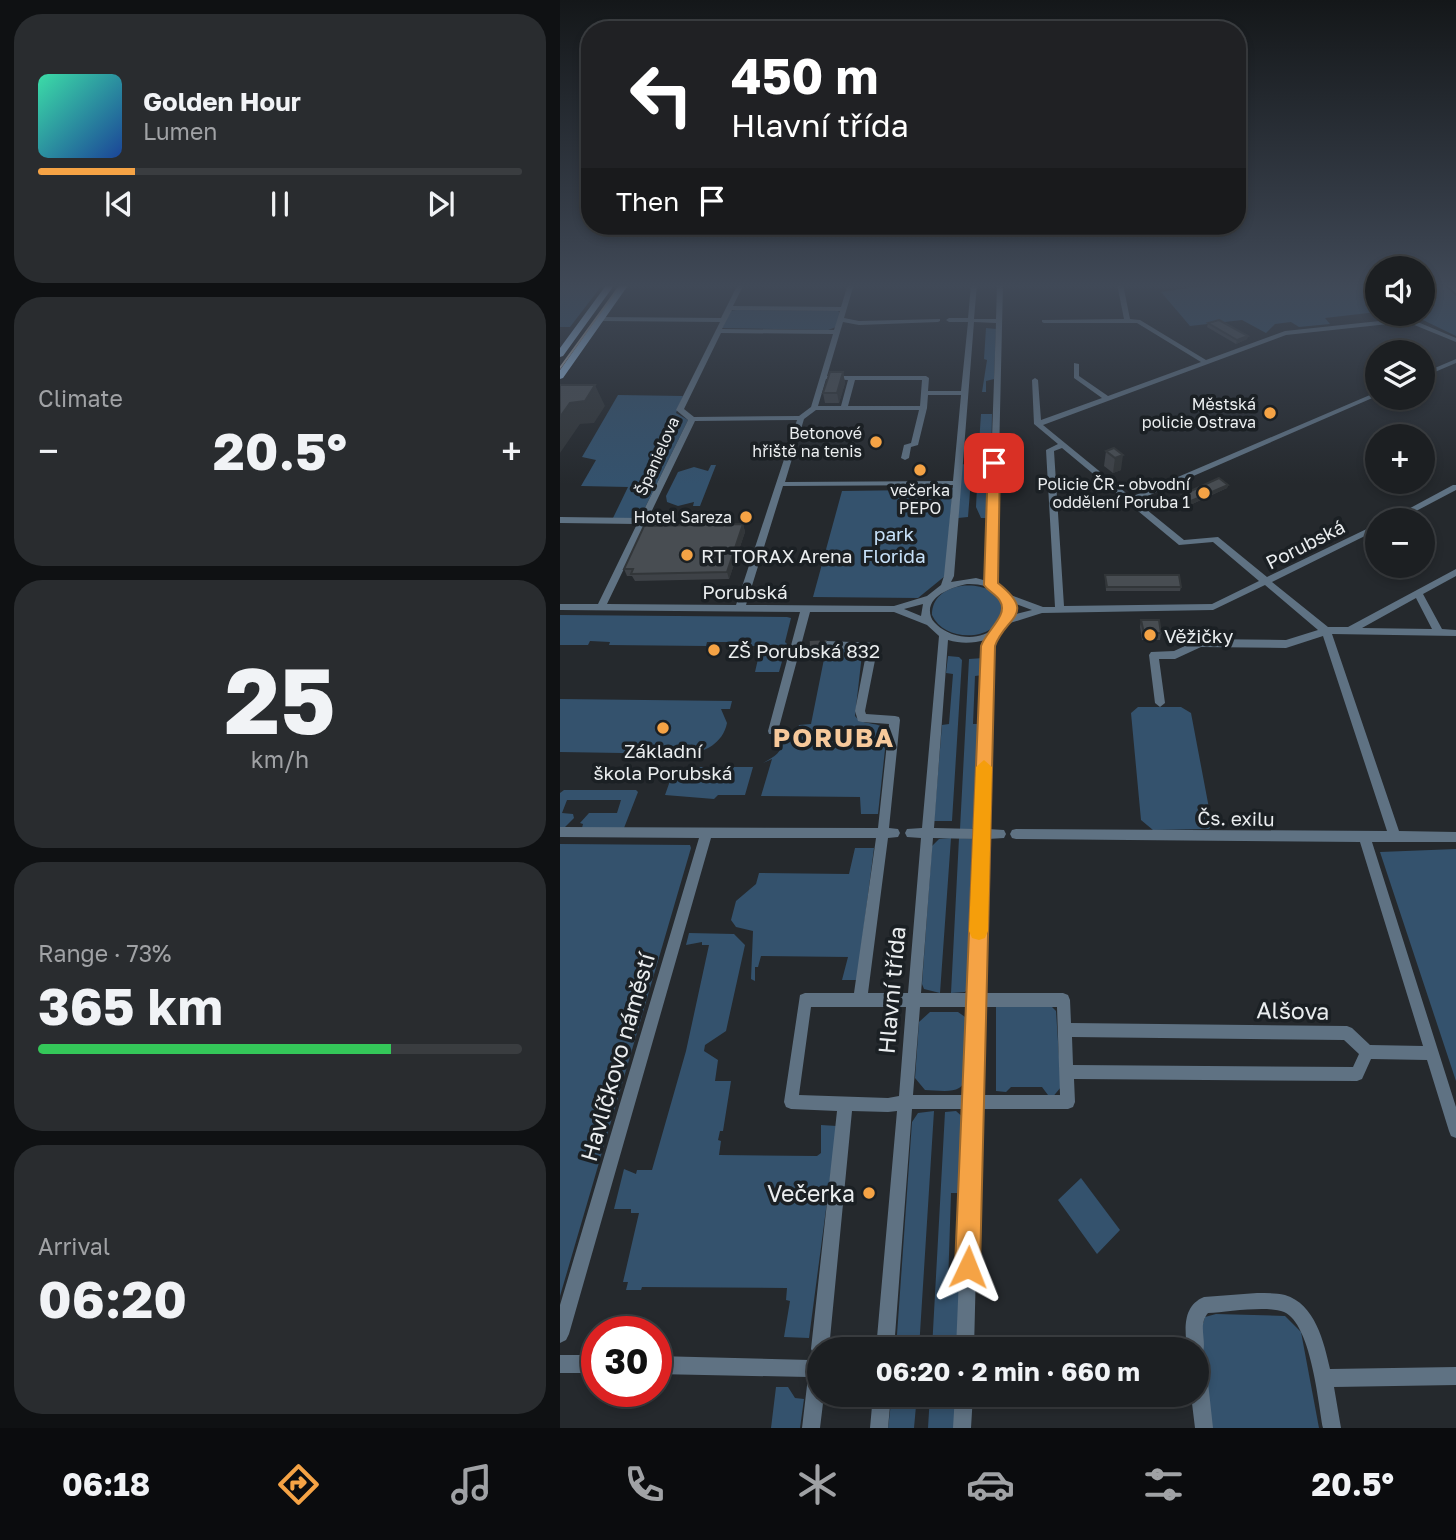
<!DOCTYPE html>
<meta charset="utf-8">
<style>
body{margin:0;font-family:"Golos Text",sans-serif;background:#292c2f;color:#f1f3f6;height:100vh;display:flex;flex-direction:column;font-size:26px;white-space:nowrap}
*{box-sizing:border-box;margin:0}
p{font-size:23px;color:#a0a2a5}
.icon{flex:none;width:38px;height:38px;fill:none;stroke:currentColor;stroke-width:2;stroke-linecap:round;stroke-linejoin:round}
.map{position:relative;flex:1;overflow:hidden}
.drawer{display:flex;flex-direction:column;gap:14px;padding:14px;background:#0f1113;width:560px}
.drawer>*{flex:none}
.banner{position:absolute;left:21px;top:21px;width:665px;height:214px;border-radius:28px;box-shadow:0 4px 10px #0003,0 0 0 2px #3a3d40;background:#202124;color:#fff;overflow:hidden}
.tools{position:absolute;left:805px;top:256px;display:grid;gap:14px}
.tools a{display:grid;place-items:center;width:70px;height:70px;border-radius:50%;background:#1c1f22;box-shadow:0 4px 10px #0003,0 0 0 2px #3a3d40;font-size:35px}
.speed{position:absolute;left:21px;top:1316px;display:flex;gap:14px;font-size:35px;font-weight:700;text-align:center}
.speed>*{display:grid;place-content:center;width:91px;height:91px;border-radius:50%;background:#1c1f22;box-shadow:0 4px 10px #0003,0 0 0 2px #3a3d40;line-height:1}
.speed .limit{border:10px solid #d22;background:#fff;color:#111}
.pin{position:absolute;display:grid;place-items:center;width:60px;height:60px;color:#fff;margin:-30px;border-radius:14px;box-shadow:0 4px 10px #0006}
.me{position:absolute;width:77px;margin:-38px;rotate:2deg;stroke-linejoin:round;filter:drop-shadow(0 0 5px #0008)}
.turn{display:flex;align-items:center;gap:24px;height:147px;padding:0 35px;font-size:32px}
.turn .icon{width:91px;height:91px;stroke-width:2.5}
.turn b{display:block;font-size:49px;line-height:60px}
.then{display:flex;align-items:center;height:66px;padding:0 35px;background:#0003;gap:14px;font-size:26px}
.big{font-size:52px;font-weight:700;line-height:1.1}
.drawer .card{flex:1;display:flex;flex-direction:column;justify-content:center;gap:10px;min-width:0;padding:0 24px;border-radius:28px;background:#292c2f}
.drawer .dial{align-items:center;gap:0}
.dial b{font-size:91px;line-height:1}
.song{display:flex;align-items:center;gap:21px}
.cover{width:84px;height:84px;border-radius:10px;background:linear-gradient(135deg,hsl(160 70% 55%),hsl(220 70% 35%))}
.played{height:7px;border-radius:4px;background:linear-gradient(90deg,#f5a345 20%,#3a3d40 20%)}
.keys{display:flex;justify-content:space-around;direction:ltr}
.heat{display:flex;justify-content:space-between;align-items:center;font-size:38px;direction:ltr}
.charge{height:10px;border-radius:5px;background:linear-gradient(90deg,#34c759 73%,#3a3d40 0)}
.trip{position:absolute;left:247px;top:1337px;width:402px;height:70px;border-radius:35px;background:#1c1f22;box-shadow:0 4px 10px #0003,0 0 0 2px #3a3d40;font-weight:700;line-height:70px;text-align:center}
.menu{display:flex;height:112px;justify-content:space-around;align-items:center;background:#0b0c0e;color:#a0a2a5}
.menu .icon{width:49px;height:49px}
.menu .current{color:#f5a345}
.menu b{font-size:32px;color:#f1f3f6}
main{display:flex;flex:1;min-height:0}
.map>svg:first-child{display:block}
</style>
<main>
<section class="drawer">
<div class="card">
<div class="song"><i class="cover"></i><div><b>Golden Hour</b><p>Lumen</p></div></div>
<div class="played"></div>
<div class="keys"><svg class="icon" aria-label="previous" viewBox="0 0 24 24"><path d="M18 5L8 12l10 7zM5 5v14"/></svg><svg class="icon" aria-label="pause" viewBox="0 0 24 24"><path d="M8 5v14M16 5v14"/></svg><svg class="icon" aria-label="next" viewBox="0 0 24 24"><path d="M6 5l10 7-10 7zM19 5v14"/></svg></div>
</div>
<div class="card"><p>Climate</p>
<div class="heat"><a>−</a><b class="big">20.5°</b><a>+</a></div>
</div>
<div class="card dial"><b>25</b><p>km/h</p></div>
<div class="card"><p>Range · 73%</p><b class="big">365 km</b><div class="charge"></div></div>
<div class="card"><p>Arrival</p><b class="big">06:20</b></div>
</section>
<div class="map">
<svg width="896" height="1428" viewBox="0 0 896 1428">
<rect width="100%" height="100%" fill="#25292d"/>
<path fill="#34526d" d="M0,284H43L10,327H0Z
M657,284H817V312L765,318L770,324L739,327L731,322L715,324L706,333L682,320L630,326L601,292Z
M863,284H883L896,296V336L863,320L840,317L869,310L863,304Z
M176,310L278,311L280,313L276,327L268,330L162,328L171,311Z
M426,328L436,329L434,379L426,381V392H422L427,360L424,359Z
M58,395L123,396L116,413L128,420L80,518H53L68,487L21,486L36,460L22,457Z
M421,414H432L431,462L418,460L419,453L423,452V445L419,444Z
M402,464L412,466L408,517L398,518Z
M151,465H156L140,506H133L134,502L118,506L107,502L106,496L118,472L134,467L148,471Z
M421,465H431L428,518H421L416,507L418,467Z
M362,485L393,488L385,576L358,598L253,597L282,491L354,490L356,486Z
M401,586C419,584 439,589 444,609C439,642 385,644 372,615C372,597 385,589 401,586Z
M0,615L227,617L231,618L225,642L227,644L219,672H195L201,646H167V642H147L146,646L49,645L50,642L30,641L28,645H0Z
M266,649H291L302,654L295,716C303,727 318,720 327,731L318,814H301L300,797L201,796L212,759L203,763C214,757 223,752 223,739L238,729L239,725L251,724Z
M388,656L399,657L402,660L392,821H374L382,725L389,724L393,674L386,673Z
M424,658L423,675L415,676L413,724H422L418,822L412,829H400L409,659Z
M0,699L172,701L170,709H161L167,723C163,743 145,753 125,754L0,752Z
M578,707H621L631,713L652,824L649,829L593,830L581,820L571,713Z
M139,767H193L185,795H158L154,799L105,795L111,778Z
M4,790H76L78,792L64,828H22L23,824L20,823L29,813H57L61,800H7L2,813L13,814L14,818L5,827H0V793Z
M391,838L380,993L364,989L362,984L372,846L379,839Z
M399,838L412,839L417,845L411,984L405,992L391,993Z
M0,844L130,845L131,848L0,1296Z
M295,848H314L297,980H282L288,957L201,956L198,967H195V981L191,979L193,931L176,927L171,920L176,901L196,884L199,873L289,874Z
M896,849V1081L820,852Z
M129,933L174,934L185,945L166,1031L145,1045L144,1051L158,1060L155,1081H171L163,1131H160L158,1140L161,1141L159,1155L257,1156L261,1153V1125L277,1126L249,1338L224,1337L230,1301L226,1300L227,1288L82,1287L81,1290H66L68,1282H63L79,1213H71V1209H54L64,1169L76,1174L77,1170H92L126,1051L149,945H142V942L126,945Z
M436,1005L492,1007L496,1011L501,1087L491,1099L482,1087H451L446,1092L436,1091Z
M370,1012H398L408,1019C412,1032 413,1081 399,1088C391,1093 375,1090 365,1090L355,1078L359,1022Z
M374,1111L359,1349H336L352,1122L358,1113Z
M396,1111L406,1120L404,1193H391L388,1286L401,1287L398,1341L396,1349H372L385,1112Z
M521,1178L560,1230L537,1254L498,1200Z
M656,1314L725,1316L741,1332L759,1428H652L641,1330L645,1317Z
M216,1387H228L235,1398L244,1399L240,1428H211Z
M332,1395H357L354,1428H328Z
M370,1395H395V1428H368Z"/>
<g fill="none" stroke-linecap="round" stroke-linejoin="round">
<path stroke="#43464a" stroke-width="10" stroke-dasharray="10 5" stroke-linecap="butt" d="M250,646L267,645"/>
<path fill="#5f7283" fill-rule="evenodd" d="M178,284H184L173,306L281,307L288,284H294L284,318L299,321L380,319V321L378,322L299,325L283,322L267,376H366L369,378L368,391H401L408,322H389L386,320L389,318H408L411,284H417L414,319H436L437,284H443L436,584L448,594L483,607H495L486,450L498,444L474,424L472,380L475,378L478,380L481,420L542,398L514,378V363L519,364V376L548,396L641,362L577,323H484L482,322V320L564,319L557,284H563L570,319L580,320L646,360L725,331L848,318L896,338V342L847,322L726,335L483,425L571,497L817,392V396L576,501L624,540L658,537L707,577L817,524V530L712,582L768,627H788L896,569V576L863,594L882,629L896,630V636L772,634L839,831L896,832V842H812L896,1107V1138L891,1136L889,1131L867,1060L811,1059L802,1079L797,1081L514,1079L515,1102L513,1107L508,1109H420L414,1349H396L406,1109H352L334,1349H316L337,1111L328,1112L292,1111L269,1349H259V1395H264L260,1428H242L248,1377L96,1374V1356L250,1360L253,1353L251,1349L277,1111L231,1109L226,1107L224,1102L240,995L245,993H294L316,838H151L9,1334L6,1340L0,1343V1305L139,838L0,837V827L318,828L329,724L302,722L298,721L295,711L307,649H267L262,645L267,641L316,643L318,645L305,711L306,714L335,716L339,717L340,720L329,828L338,829L340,833L338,837L328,838L308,993H348L361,838L347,837L345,833L347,829L362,828L379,636L367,625L334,612H250L218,731L217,734H209L208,731L240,612L0,610V604H38L77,524L0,523V517L80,518L128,420L116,410L160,322L40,321L37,319L40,317L161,318ZM172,310L280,311L274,330L162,329ZM414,322L436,323L427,581L416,578L391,582L394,576ZM161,333L273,334L251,407L239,416L134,417L124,409ZM266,379L288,380L281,406H258ZM295,380H362L360,406H288ZM368,395H401L393,481L225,482L244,419L256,410H359L351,443L344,445L341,458L345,460L349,458L351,447L358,445L367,408ZM237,420L176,605L47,604L135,421ZM502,448L619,545L653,542L699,581L652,604L504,606L494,451ZM393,485L384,576L381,585L367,596L334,606L186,605L223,486ZM407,584C468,582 446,652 392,634C385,631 374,625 371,617C364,596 393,587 407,584ZM705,585L758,630L726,640L640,639L614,651L591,652L589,655L595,703L600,707L605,703L599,659H615L641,647L726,648L763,636L827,831L456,829L452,830L450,834L452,838L456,839L800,842L863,1046L810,1045L792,1028L787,1026L511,1023L510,1000L508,995L503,993H424L428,839L444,838L446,834L444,830L428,829L433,655L437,635L450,623L482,613L653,610ZM856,598L872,629L802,628ZM453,603L472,610L452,615L455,608ZM363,604L361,616L344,609ZM388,640C402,644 413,643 426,640L423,655L416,829L374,828ZM373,838L416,839L410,993H361ZM251,1007H346L339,1096L328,1098L239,1095ZM360,1007H410L406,1095H353ZM423,1007H497L500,1095H421ZM512,1037L784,1040L799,1054L793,1067L513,1065Z
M886,284H893L896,288V293Z
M896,359V363L863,377V373Z
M893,485H896V490L839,520H828Z
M697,1293C706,1293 716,1293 725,1295C755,1304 764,1342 770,1369L896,1367V1385L774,1387L781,1428H763C758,1401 751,1324 724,1312C707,1305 667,1312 648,1313C637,1326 648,1341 642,1355L639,1356L643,1358L646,1364L653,1428H635L631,1395H637V1349H627C625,1330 622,1306 644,1297Z
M0,1355H37V1373H0Z
M313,1395H331L328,1428H310Z
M395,1395H413L411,1428H393Z"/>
<path fill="#95bbdf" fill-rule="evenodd" d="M47,284H55L3,356L0,357V348Z
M61,284H69L3,378L0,379V370Z"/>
<path stroke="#a7aaad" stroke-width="2" d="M0,368L61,284"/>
</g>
<path fill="#3e4247" d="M648,323L688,336L687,339L676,344L647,327Z
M283,372L285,383L279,403H265L263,393Z
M554,448L561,470L553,473L544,466L546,451Z
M668,485L667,488L630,505L621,498L622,495Z
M183,524L185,532L169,579L75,581L72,576H67L64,569Z
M545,575L621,587L620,591H546Z
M581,620L601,633L600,640H582L580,627Z"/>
<path fill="#323639" d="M688,336L687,339L676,344L677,340Z
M283,372L285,383L279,403L277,393Z
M35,385L45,406L34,423L20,424L0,453V417L10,403Z
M563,455L561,470L553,473L555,458Z
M668,485L667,488L630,505L631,501Z
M183,524L185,532L169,579L167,572Z"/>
<path fill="#484d52" stroke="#323639" stroke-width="2" d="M659,320L688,336L677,340L648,323Z
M270,372H283L277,393H263Z
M0,385H35L25,401L10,403L0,417Z
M554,448L563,455L555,458L546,451Z
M659,478L668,485L631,501L622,495Z
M183,524L167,572L71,574L73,569H64L84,526Z
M545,575H619L621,587H547Z
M581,620H599L601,633H584Z"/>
<linearGradient id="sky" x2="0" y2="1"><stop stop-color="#141719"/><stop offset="0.59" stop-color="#404957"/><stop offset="1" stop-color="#404957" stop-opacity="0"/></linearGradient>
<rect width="896" height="484" fill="url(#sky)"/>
<path fill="#f5a345" stroke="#9f6a2d" stroke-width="2" d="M434,459L440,463L438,583C478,615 445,617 435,646L420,1267L416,1276L408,1279L399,1276L395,1267L421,646C426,631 449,615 440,601C437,595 428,591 424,585L428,463Z"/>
<path fill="#f59e0b" d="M424,760L432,767L428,931L425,938L419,940L412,938L409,931L416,767Z"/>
<g fill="#f5a345" stroke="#1b2024" stroke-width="2.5">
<circle cx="710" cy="413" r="7"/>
<circle cx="316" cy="442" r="7"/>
<circle cx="360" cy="470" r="7"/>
<circle cx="644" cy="493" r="7"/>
<circle cx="186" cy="517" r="7"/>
<circle cx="127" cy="555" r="7"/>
<circle cx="590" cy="635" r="7"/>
<circle cx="154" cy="650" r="7"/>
<circle cx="103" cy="728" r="7"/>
<circle cx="309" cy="1193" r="7"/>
</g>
<g text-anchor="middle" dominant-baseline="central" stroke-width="7" stroke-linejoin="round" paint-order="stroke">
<g font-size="16" fill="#eaedef" stroke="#1b2024" text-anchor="end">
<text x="696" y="404">Městská<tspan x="696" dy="18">policie Ostrava</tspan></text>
<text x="302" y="433">Betonové<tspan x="302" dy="18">hřiště na tenis</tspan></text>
<text x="630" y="484">Policie ČR - obvodní<tspan x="630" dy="18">oddělení Poruba 1</tspan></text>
<text x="360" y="490" text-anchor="middle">večerka<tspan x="360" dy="18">PEPO</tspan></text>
<text x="172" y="517">Hotel Sareza</text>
</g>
<g font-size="16" fill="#eaedef" stroke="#1b2024">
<text transform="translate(97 456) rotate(-66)">Španielova</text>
</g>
<g font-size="19" fill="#c7e1f9" stroke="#1b2024">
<text x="334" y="533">park<tspan x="334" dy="22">Florida</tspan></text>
</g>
<g font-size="19" fill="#eaedef" stroke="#1b2024">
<text transform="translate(745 544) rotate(-27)">Porubská</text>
<text x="185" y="591">Porubská</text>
<text transform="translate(676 818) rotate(1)">Čs. exilu</text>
</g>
<g font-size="19" fill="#eaedef" stroke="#1b2024" text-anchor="start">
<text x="141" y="555">RT TORAX Arena</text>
<text x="604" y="635">Věžičky</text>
<text x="168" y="650">ZŠ Porubská 832</text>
<text x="103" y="750" text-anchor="middle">Základní<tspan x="103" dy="22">škola Porubská</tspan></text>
</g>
<g font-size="23" fill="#eaedef" stroke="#1b2024">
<text transform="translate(331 990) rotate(-85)">Hlavní třída</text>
<text transform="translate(733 1010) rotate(1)">Alšova</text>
<text transform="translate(57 1057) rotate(-74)">Havlíčkovo náměstí</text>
</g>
<g font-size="23" fill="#eaedef" stroke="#1b2024" text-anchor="end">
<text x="295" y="1193">Večerka</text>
</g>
<g font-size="26" font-weight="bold" letter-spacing="2" fill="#f7c99b" stroke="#1b2024">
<text x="274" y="737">PORUBA</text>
</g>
</g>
</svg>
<div class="tools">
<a><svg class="icon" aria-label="sound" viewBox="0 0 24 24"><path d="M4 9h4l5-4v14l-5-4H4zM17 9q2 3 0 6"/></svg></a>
<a><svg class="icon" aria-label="layers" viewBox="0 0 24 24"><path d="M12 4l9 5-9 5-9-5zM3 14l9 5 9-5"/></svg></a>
<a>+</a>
<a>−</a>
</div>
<div class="speed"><div class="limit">30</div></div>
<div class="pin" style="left:434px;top:463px;background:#d93025"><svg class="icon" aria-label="arrive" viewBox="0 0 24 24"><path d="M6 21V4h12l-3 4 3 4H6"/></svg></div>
<svg class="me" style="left:408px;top:1267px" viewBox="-20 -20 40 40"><path d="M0-17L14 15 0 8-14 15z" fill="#f5a345" stroke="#fff" stroke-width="4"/></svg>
<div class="trip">06:20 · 2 min · 660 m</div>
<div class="banner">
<div class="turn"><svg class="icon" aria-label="left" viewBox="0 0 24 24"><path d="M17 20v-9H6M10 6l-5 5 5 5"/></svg><div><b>450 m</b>Hlavní třída</div></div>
<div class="then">Then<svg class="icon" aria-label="arrive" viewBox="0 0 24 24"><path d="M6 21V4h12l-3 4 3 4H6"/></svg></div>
</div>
</div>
</main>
<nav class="menu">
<b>06:18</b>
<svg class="icon current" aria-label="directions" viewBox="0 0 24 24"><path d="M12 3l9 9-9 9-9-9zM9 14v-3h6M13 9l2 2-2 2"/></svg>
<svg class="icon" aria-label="music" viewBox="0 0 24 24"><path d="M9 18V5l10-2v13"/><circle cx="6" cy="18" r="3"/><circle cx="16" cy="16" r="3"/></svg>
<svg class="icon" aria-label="phone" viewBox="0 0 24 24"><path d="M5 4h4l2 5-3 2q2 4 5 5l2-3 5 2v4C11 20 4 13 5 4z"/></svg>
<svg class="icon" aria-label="climate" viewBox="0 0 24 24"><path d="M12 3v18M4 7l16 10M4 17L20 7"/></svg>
<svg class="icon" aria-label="car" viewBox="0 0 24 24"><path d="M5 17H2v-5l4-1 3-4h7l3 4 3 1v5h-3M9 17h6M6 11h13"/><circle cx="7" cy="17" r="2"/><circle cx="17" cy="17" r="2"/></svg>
<svg class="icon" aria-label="filters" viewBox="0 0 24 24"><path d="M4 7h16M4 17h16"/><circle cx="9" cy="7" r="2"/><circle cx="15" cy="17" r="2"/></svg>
<b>20.5°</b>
</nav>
